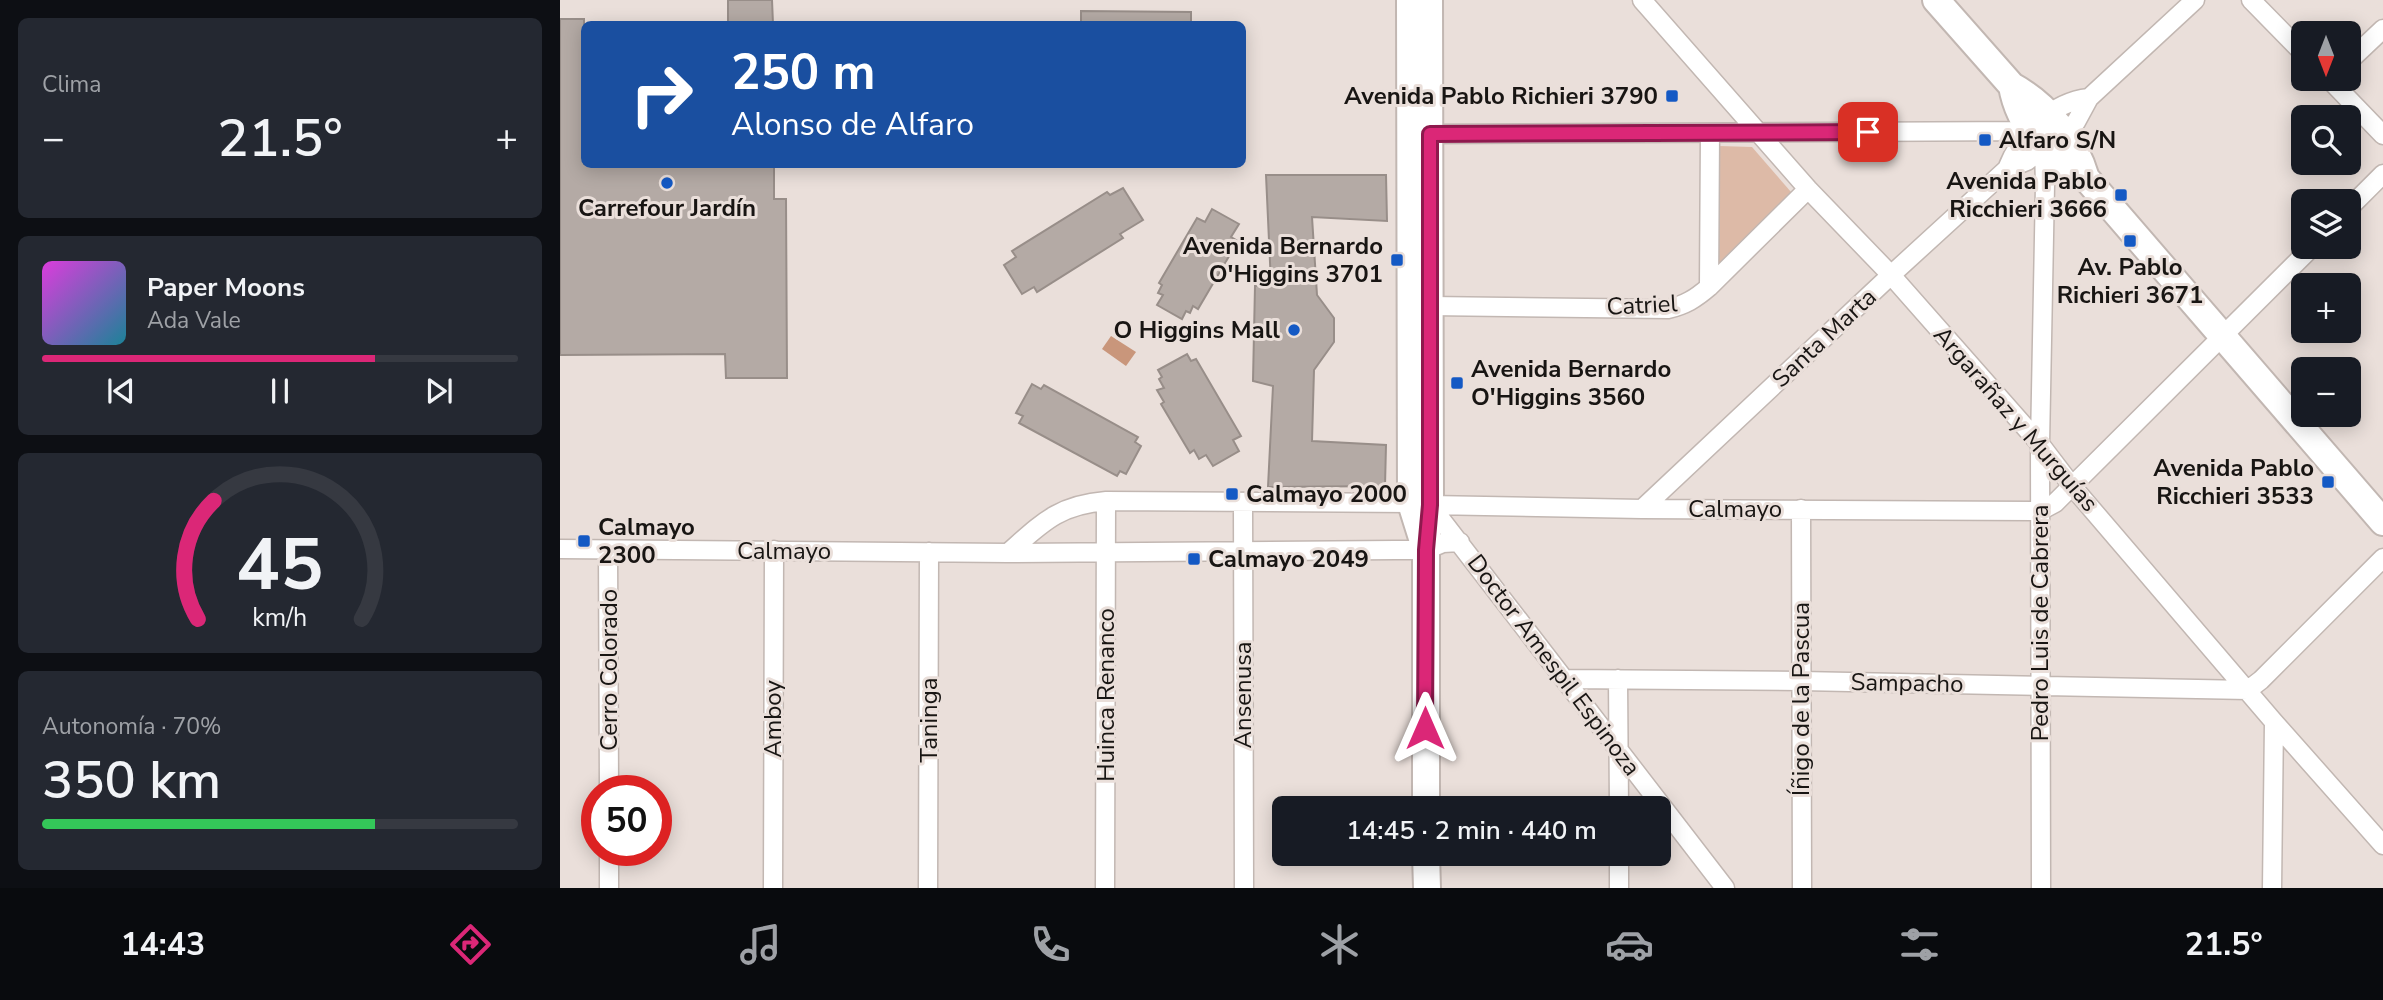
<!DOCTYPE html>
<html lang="es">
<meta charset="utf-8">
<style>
body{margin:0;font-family:"Nunito Sans",sans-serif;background:#242831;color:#f1f3f6;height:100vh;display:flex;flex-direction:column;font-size:26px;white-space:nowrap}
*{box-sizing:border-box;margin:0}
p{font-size:23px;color:#9ea1a6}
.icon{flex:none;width:38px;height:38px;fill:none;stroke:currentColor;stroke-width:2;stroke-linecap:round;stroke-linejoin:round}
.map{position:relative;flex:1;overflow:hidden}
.sheet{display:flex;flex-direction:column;gap:18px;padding:18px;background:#0d0f14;width:560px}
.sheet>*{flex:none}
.banner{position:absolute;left:21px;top:21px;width:665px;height:147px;border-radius:10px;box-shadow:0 4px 18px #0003;background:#1a4fa0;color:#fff;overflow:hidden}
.needle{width:46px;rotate:180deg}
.buttons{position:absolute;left:1731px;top:21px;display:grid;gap:14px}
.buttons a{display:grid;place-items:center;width:70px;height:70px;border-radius:10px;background:#171b24;box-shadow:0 4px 18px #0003;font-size:35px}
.speed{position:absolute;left:21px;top:775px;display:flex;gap:14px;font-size:35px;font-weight:700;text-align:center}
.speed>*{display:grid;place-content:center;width:91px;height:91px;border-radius:50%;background:#171b24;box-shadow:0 4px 18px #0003;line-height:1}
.speed .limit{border:10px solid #d22;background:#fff;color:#111}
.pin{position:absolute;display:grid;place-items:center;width:60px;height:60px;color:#fff;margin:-30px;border-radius:14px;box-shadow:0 4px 10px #0006}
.me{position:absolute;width:77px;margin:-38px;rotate:0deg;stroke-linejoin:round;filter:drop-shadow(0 0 5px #0008)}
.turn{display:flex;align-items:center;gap:24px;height:147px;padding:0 35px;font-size:32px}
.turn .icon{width:91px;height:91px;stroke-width:2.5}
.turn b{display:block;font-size:49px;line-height:60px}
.big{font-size:52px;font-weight:600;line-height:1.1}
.sheet .widget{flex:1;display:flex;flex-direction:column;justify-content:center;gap:10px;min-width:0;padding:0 24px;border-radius:10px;background:#242831}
.sheet .dial{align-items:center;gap:0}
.dial svg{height:182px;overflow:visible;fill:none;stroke:#363941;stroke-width:7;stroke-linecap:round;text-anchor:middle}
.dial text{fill:#f1f3f6;stroke:none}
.song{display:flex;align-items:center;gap:21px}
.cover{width:84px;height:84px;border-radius:10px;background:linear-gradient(135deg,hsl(300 70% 55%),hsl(190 70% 35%))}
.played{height:7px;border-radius:4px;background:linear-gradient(90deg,#db2777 70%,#363941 70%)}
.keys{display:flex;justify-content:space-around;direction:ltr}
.heat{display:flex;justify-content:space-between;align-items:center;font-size:38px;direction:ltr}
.charge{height:10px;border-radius:5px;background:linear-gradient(90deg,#34c759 70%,#363941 0)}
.trip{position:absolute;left:712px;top:796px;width:399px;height:70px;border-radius:10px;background:#171b24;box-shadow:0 4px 18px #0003;font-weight:600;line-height:70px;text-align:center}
.tab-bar{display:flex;height:112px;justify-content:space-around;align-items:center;background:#090b0e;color:#9ea1a6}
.tab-bar .icon{width:49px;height:49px}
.tab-bar .selected{color:#db2777}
.tab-bar b{font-size:32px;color:#f1f3f6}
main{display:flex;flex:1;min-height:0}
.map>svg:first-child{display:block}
</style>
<main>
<section class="sheet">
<div class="widget"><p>Clima</p>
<div class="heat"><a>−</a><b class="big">21.5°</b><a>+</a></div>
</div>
<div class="widget">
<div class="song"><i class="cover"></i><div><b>Paper Moons</b><p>Ada Vale</p></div></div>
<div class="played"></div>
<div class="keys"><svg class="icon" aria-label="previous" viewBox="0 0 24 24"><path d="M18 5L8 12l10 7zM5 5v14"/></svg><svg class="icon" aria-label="pause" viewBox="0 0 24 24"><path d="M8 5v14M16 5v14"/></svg><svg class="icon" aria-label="next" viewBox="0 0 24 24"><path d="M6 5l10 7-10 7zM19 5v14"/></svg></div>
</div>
<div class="widget dial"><svg viewBox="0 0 100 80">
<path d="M14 69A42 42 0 1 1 86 69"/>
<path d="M14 69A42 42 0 0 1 21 17" stroke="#db2777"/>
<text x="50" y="56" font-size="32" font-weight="700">45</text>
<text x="50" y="72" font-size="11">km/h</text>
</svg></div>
<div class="widget"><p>Autonomía · 70%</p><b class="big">350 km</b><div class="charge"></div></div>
</section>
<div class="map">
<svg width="1823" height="888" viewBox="0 0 1823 888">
<rect width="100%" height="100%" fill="#eadfda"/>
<path fill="#ddbaa7" d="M1159,146L1192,147L1231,192L1162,264L1158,261Z"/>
<path fill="#c9967b" d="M551,336L576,352L566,366L542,349Z"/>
<path fill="#b4aaa5" stroke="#988e89" stroke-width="2" d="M168,0H212L213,24H168Z
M521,11L631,12V24H521Z
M0,19H24V164H214V199H226L227,378H166L165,354L0,355Z
M706,175H826L827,221L752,217L757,295L774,318V342L754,370L752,441L826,445L825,486L708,487L713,386L693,381L695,286L711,284Z
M563,188L583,220L560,234L563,238L477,292L474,287L462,294L444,265L456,257L452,251L547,192L550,195Z
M652,209L679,224L671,237L678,241L638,309L633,306L630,313L626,311L622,319L597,305L603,295L598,293L602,285L599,283L637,218L645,222Z
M627,354L631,361L636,359L681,436L673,440L679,451L653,466L646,455L639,459L634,450L630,453L601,404L604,402L597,390L604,388L599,379L602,377L598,370Z
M472,384L481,389L484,385L578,437L575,442L581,446L566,474L560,471L557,476L459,423L463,416L456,413Z"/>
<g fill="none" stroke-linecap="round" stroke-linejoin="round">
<g stroke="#c2b7b2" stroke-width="21">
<path id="minor" d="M1082,0L1248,189L1331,275L1480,444L1512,486L1714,722L1823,845
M1691,0L1743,53
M1788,62L1823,29
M1769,79L1823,135
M869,134L1471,131
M1447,169C1460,135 1491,102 1529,98
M1788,209L1823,174
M1149,287L1150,133
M870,306L1108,309C1125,305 1135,299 1149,287L1248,189
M683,502L684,888
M870,505L1082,509L1480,511L1495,503L1752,247
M870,505L1165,888
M1082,509L1331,275L1447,169L1467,161L1516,122L1529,98L1635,0
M1241,509L1242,888
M0,549L448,553L835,550H866L883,543L900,542
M48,550L49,791
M448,553C482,523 498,505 546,501L851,503
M1006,679L1241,681L1688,690L1701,680L1823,558
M1058,679L1059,808
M49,850V888
M213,888L214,550
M368,888L369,552
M545,888L546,501
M1059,888V854
M1481,888L1480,444L1485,185L1484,148
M1712,888L1714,722"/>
</g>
<g stroke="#c2b7b2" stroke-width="30">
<path id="secondary" d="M850,0L851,503L862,538
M1376,0L1452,86C1487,105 1515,140 1526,178
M1452,86C1459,127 1490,160 1526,178L1823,522
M866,808V550L870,505L869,0
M866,854L867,888"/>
</g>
<use href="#minor" stroke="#fff" stroke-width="18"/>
<use href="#secondary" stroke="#fff" stroke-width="26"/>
</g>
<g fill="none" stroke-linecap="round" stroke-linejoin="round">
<g stroke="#8e194d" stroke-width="18">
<path id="route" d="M865,728L866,550L870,505V134L1308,132"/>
</g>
<use href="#route" stroke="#db2777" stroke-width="12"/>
</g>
<g fill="#1459c4" stroke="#eadfda" stroke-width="2.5">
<rect x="1105" y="89" width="14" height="14" rx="3.5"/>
<rect x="1418" y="133" width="14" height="14" rx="3.5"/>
<circle cx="107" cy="183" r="7"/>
<rect x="1554" y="188" width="14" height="14" rx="3.5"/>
<rect x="1563" y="234" width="14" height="14" rx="3.5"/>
<rect x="830" y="253" width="14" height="14" rx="3.5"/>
<circle cx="734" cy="330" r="7"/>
<rect x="890" y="376" width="14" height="14" rx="3.5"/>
<rect x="1761" y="475" width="14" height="14" rx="3.5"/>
<rect x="665" y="487" width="14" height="14" rx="3.5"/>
<rect x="17" y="534" width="14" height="14" rx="3.5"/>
<rect x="627" y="552" width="14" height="14" rx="3.5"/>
</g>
<g text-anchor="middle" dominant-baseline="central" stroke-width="6" stroke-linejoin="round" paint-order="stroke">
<g font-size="24" font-weight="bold" fill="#181513" stroke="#eadfda" text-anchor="end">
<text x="1098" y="96">Avenida Pablo Richieri 3790</text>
<text x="1439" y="140" text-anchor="start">Alfaro S/N</text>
<text x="1547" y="181">Avenida Pablo<tspan x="1547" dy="28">Ricchieri 3666</tspan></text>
<text x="107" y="208" text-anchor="middle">Carrefour Jardín</text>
<text x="823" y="246">Avenida Bernardo<tspan x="823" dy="28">O'Higgins 3701</tspan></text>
<text x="1570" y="267" text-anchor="middle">Av. Pablo<tspan x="1570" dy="28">Richieri 3671</tspan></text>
<text x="720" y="330">O Higgins Mall</text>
<text x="911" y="369" text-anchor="start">Avenida Bernardo<tspan x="911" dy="28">O'Higgins 3560</tspan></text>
<text x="1754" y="468">Avenida Pablo<tspan x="1754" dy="28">Ricchieri 3533</tspan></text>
<text x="686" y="494" text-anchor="start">Calmayo 2000</text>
<text x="38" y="527" text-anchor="start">Calmayo<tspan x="38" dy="28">2300</tspan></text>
<text x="648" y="559" text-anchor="start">Calmayo 2049</text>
</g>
<g font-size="24" fill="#181513" stroke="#eadfda">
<text transform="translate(1082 305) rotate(-3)">Catriel</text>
<text transform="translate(1264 338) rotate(-43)">Santa Marta</text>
<text transform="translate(1456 419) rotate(49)">Argarañaz y Murguías</text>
<text x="1175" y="509">Calmayo</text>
<text x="224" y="551">Calmayo</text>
<text transform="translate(1480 623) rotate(-90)">Pedro Luis de Cabrera</text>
<text transform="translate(994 665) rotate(53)">Doctor Amespil Espinoza</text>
<text transform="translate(49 670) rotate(-90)">Cerro Colorado</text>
<text transform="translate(1347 683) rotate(1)">Sampacho</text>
<text transform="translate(546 695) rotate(-90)">Huinca Renanco</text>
<text transform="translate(683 695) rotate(-90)">Ansenusa</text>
<text transform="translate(1241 699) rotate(-90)">Íñigo de la Pascua</text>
<text transform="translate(213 719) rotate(-90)">Amboy</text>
<text transform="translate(369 720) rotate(-90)">Taninga</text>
</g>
</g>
</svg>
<div class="buttons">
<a><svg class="needle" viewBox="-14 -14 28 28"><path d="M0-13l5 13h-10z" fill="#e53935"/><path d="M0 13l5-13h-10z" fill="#9ea1a6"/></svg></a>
<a><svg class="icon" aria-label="search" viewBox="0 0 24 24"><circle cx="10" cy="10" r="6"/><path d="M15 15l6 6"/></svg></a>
<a><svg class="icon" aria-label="layers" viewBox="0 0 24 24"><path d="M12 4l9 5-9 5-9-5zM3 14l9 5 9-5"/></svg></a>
<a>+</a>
<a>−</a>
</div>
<div class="speed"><div class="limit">50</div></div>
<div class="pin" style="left:1308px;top:132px;background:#d93025"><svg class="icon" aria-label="arrive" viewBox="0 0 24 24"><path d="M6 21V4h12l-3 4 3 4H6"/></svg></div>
<svg class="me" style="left:865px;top:728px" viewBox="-20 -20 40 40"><path d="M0-17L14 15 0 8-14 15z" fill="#db2777" stroke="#fff" stroke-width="4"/></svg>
<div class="trip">14:45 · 2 min · 440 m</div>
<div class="banner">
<div class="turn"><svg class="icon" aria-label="right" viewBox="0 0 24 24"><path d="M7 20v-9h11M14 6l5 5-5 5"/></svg><div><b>250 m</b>Alonso de Alfaro</div></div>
</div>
</div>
</main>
<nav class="tab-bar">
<b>14:43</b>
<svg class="icon selected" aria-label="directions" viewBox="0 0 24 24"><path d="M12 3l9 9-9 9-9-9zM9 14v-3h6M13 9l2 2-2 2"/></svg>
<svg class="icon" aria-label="music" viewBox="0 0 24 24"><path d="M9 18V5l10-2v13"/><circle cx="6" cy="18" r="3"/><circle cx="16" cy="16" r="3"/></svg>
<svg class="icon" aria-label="phone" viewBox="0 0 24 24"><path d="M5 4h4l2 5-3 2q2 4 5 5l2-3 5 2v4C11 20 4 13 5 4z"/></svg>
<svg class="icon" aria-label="climate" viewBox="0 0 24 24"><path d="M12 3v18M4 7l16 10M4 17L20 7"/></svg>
<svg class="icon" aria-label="car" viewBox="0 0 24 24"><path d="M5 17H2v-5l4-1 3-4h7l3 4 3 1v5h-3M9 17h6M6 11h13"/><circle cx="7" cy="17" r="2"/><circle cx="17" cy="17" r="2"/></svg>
<svg class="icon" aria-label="filters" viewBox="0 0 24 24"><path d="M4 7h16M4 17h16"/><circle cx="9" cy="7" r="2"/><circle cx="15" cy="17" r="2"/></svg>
<b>21.5°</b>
</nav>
